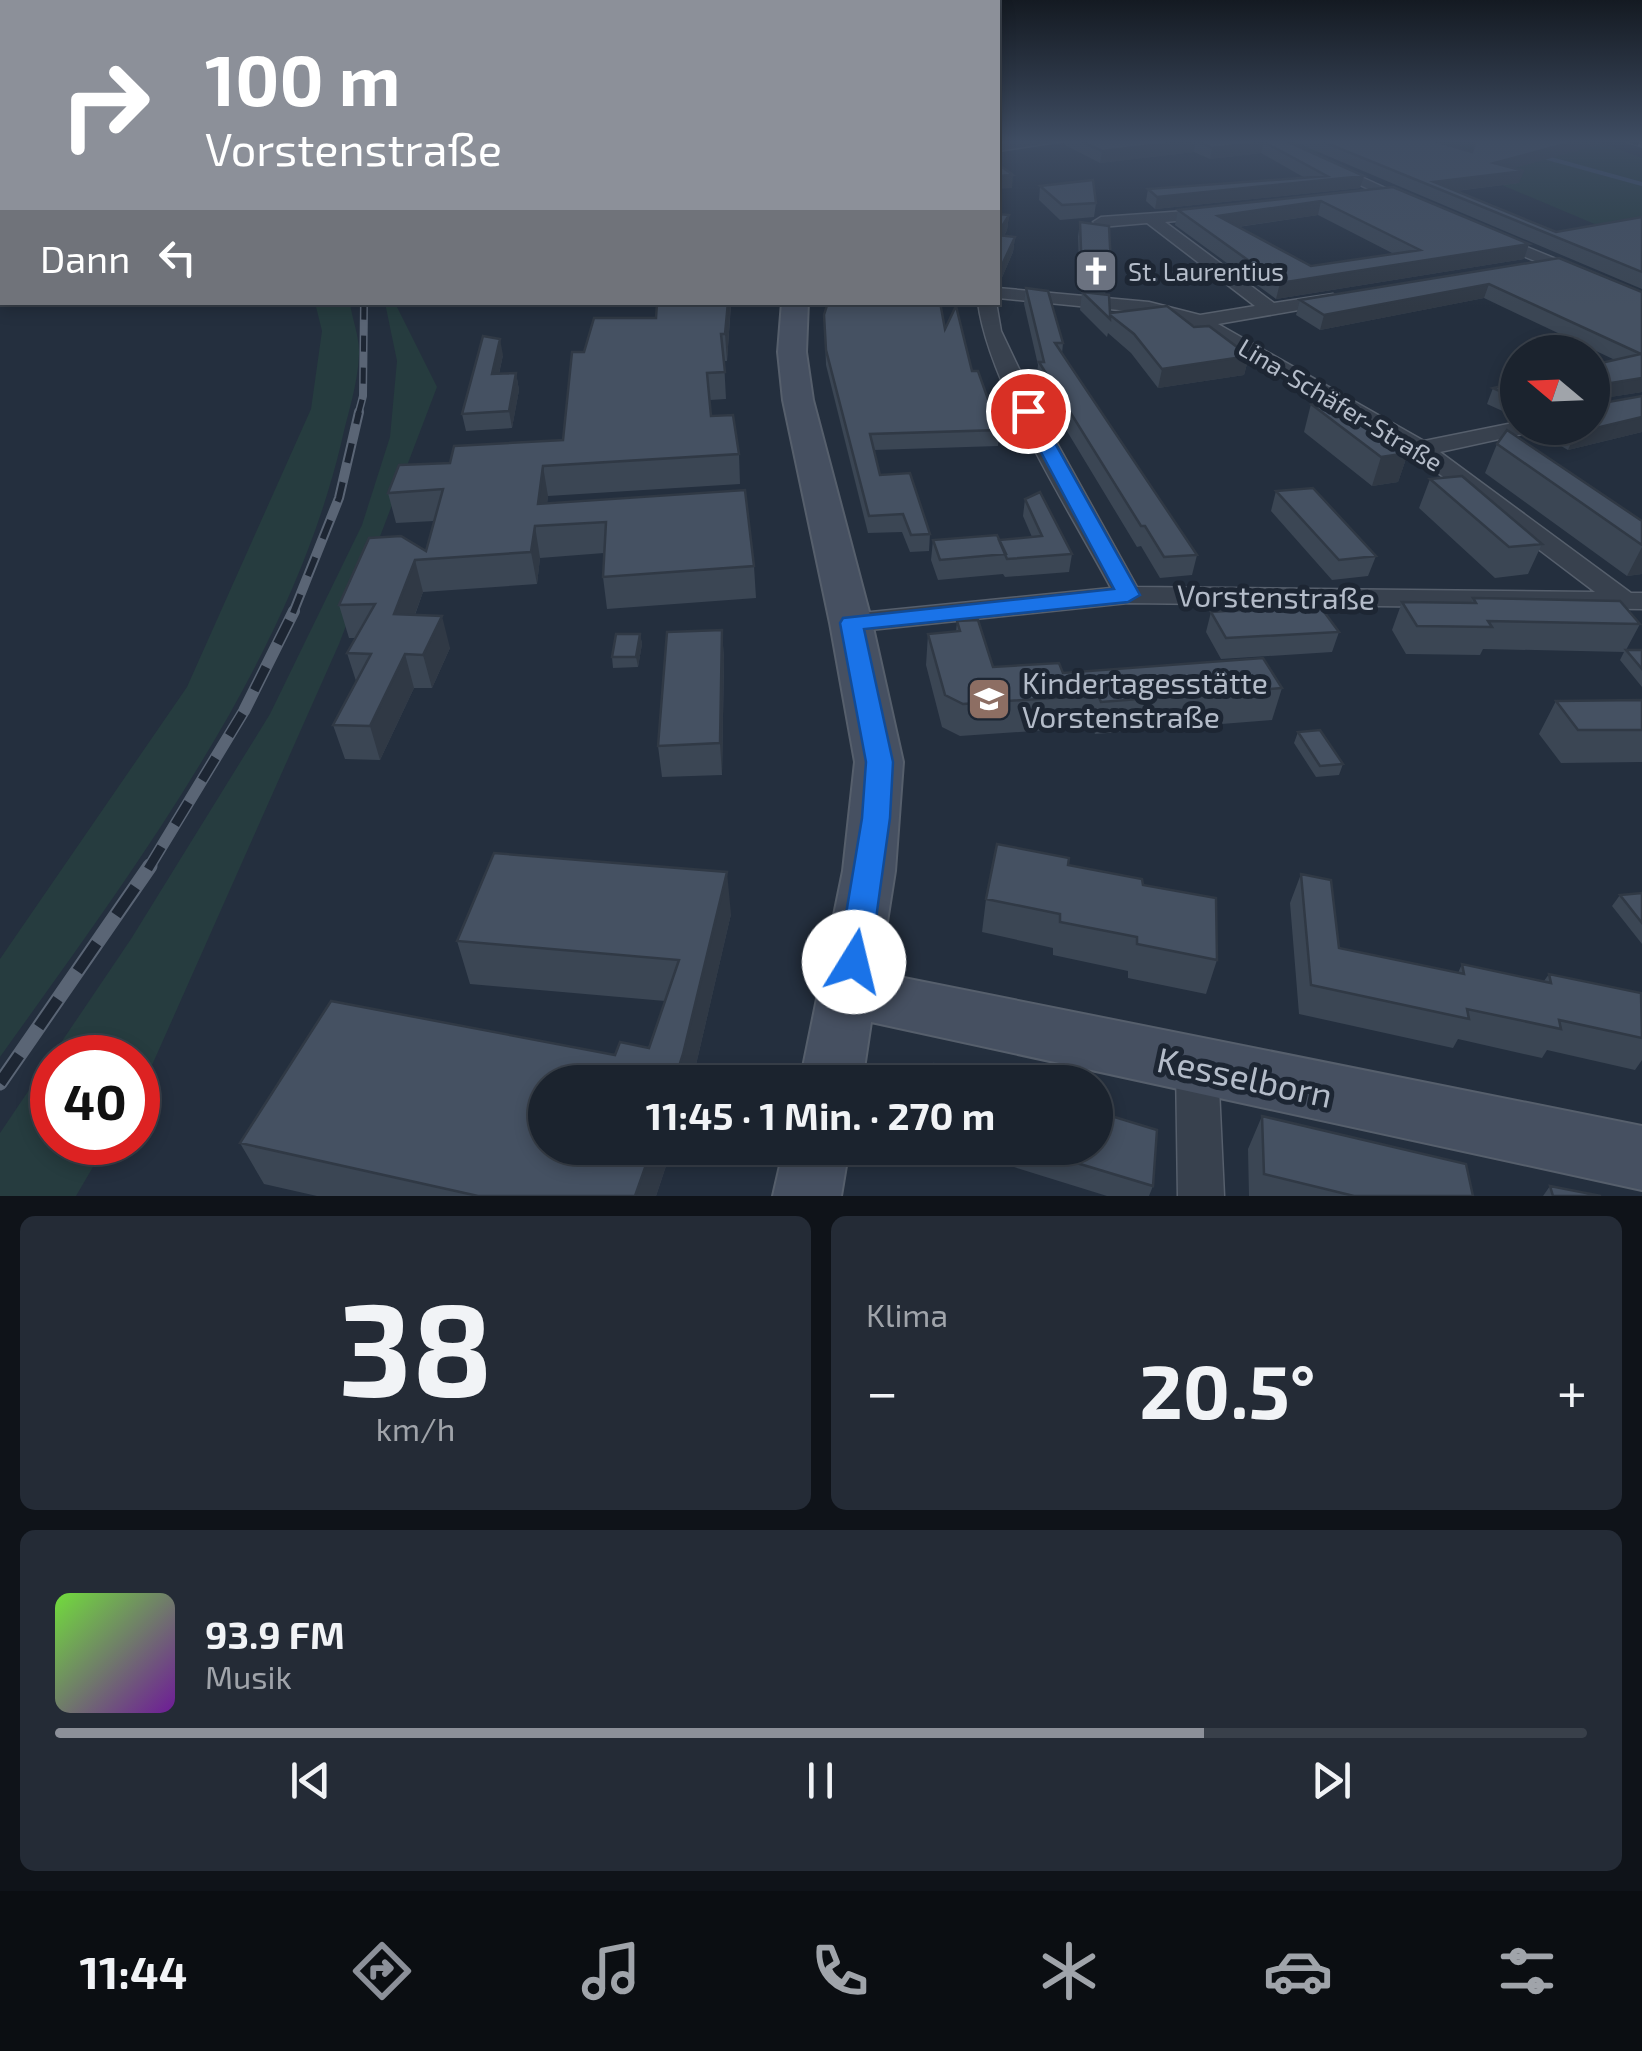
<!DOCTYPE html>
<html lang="de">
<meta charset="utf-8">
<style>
body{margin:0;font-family:"Exo 2",sans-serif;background:#242b36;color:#f1f3f6;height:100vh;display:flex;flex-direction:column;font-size:38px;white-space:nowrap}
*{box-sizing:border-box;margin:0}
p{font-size:32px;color:#a0a4aa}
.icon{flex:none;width:55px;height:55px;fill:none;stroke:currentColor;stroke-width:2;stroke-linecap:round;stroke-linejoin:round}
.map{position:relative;height:1196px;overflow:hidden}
.sheet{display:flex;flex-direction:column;gap:20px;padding:20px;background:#0f1319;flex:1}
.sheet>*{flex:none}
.hud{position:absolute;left:0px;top:0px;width:1000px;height:305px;box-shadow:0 5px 15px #0003,0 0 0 2px #39404a;background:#8c9099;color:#fff;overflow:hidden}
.needle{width:65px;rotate:289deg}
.fabs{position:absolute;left:1500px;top:335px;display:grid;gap:20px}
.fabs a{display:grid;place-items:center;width:110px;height:110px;border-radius:50%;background:#1b232e;box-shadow:0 5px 15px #0003,0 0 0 2px #39404a;font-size:50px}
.speed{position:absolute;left:30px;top:1035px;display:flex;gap:20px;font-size:50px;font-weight:700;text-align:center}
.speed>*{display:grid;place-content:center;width:130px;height:130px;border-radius:50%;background:#1b232e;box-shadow:0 5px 15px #0003,0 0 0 2px #39404a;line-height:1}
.speed .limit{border:15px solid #d22;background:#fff;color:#111}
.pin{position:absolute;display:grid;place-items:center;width:85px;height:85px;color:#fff;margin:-42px;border:5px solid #fff;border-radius:50%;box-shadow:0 2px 10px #0007}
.me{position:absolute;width:110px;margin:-55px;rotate:9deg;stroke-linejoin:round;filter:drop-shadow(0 0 8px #0008)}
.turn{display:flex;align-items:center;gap:35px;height:210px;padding:0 40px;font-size:45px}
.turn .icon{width:130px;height:130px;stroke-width:2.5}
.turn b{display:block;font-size:70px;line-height:85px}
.then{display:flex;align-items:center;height:95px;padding:0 40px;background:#0003;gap:20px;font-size:38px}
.big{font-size:75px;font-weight:700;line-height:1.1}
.sheet .widget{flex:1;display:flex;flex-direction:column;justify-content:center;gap:15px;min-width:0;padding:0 35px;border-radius:15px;background:#242b36}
.sheet .dial{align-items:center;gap:0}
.dial b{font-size:130px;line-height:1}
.song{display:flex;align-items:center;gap:30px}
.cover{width:120px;height:120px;border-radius:15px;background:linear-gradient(135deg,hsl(100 70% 55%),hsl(280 70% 35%))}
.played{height:10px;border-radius:5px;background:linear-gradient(90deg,#8c9099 75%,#39404a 75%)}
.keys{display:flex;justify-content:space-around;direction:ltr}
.heat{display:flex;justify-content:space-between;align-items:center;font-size:55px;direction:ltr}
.sheet .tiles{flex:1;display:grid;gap:20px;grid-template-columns:1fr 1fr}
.widget:last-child{grid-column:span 2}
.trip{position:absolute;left:528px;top:1065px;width:585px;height:100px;border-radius:50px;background:#1b232e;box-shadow:0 5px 15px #0003,0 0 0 2px #39404a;font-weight:700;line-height:100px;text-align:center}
.menu{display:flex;height:160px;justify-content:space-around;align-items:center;background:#0b0e12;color:#a0a4aa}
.menu .icon{width:70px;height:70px}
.menu .active{color:#8c9099}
.menu b{font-size:45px;color:#f1f3f6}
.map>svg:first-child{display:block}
</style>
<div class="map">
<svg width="1642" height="1196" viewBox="0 0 1642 1196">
<rect width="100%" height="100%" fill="#242f3e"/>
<path fill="#263c3f" d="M1270,140H1594L1642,158V244L1471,172L1373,146L1303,154Z
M315,303H350C352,319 360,338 359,355C358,384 347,416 341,444C288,666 131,873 0,1057V959L187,687L311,409L322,331Z
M385,303H395L437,387L339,644L153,1063L138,1090V1058H52V1142L107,1143L76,1196H0V1133L131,939L270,714L362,525L390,437L397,361Z"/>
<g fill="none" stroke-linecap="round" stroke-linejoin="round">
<path stroke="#394c67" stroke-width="4" d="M1540,156L1642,184"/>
<g stroke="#565f6c" stroke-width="3">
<path id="street" d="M1027,140H1070L998,151V143Z
M1263,140H1281L1418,203L1405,206Z
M1214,209L1219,211V217L1165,222L1274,303L1333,294L1342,299L1333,304L1218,324L1424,441L1518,422V428H1530L1527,433L1440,452L1631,593H1642V609L1128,603L851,632L841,629L837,623L841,617L851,614L1111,588C1071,513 988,384 978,302H996L1001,331L1039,411L1137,587L1595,592L1413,454L1193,325L1149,313L998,298V288L1149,302L1200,315L1255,306L1147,223L1101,227L1093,222L1101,217Z
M1495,234L1642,294V305L1489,242L1487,239Z
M1197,1046L1212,1052L1218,1066L1224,1196H1178L1176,1066L1182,1052Z"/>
</g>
<g stroke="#565f6c" stroke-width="4">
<path id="secondary" d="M782,302H808L806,352L813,400L872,623L903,762L895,871L879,973L1642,1126V1190L871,1022L862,1082H800L843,871L855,762L830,623L783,400L778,352Z
M784,1148H849L841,1196H773Z"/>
</g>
<use href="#street" fill="#38414e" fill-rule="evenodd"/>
<use href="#secondary" fill="#465061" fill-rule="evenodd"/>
<g stroke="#5a6575" stroke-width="6">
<path id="rail-far4" d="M1627,140L1642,145"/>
</g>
<g stroke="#5a6575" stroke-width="8">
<path id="rail-far3" d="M358,415L363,396L364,302"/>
</g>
<g stroke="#5a6575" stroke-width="10">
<path id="rail-far2" d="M293,613L339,498L359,412"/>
</g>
<g stroke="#5a6575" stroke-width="12">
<path id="rail-far1" d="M148,869L244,711L294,611"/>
</g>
<g stroke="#5a6575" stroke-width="15">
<path id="rail" d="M0,1083L150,866"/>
</g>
<use href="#rail-far4" stroke="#1d2633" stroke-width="4" stroke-dasharray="12" stroke-linecap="butt"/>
<use href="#rail-far3" stroke="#1d2633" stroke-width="5" stroke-dasharray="16" stroke-linecap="butt"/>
<use href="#rail-far2" stroke="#1d2633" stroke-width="6" stroke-dasharray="20" stroke-linecap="butt"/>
<use href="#rail-far1" stroke="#1d2633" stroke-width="9" stroke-dasharray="26" stroke-linecap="butt"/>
<use href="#rail" stroke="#1d2633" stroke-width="11" stroke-dasharray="34" stroke-linecap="butt"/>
</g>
<path fill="#3b4654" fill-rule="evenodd" d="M1066,140H1284L1360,188L1155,209L1146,201L1148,189L1305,178L1261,153L1210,159L1194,152L1100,163L1065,145Z
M1290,140H1431L1472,152L1601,144L1513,168L1519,183L1456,191L1556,232L1642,217V289Z
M1040,186L1096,203L1094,217L1060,220L1039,200Z
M1393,187L1529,244L1524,259L1276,299L1175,225L1178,210ZM1318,215L1394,254L1311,266L1238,227Z
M998,214L1009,215L1007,230L1004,236L1015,237L1013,252L1000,282H998Z
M1080,222L1109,281L1105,294L1080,292L1078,237Z
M1559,258L1642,292V392L1597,399V404L1642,396V432L1568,450L1533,430V428H1592V365L1615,360L1484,298L1320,330L1296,315L1300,300Z
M1026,288L1063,343L1062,354L1197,555L1192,575L1160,578L1141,546L1137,547L1036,380L1038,365L1024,304Z
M1082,292L1110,313L1194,327L1249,356L1244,375L1158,388L1131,353L1108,333L1107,337L1080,310Z
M657,302H739V305H731L727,361H724L726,399L710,400L711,416L739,454L740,484L548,496L547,503L754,566L756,598L607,609L603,577L604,553L540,558L537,584L423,592L415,615L450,648L432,688H414L380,760L345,759L333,725L356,681L347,653L356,638H349L339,605L426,551L434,521L396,523L388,493L450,463L563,440L584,352L656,318Z
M824,315L945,329L972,371L999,430L998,446L874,450L880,475L930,534L929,551L910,552L902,532L868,533L826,365Z
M503,355L499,374L516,373L519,390L512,428L466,431L462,414Z
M1518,382V418L1487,404L1493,388Z
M1311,404L1408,453L1398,482L1372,486L1304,432Z
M1497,444L1642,521V574L1627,576L1485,473Z
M1430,479L1542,544L1528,574L1495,578L1419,508Z
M1276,491L1376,556L1368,576L1332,580L1271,511Z
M1025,499L1072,554L1069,572L1005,577L1003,574L938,580L931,560L933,540H999L1032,537L1023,516Z
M1473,598L1640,624L1626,650H1642V687L1620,660L1624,652L1483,649L1480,655L1406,654L1392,630L1402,602L1471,603Z
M1211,612L1339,632L1332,652L1221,659L1206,632Z
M957,621L993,667L1063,673L1282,688L1272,720L1095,734L1092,727L960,736L942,727L926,665L928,634L956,632Z
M722,630L724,660L722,775L662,777L658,746Z
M640,634L642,644L638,667L613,668L612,657Z
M1642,700V762L1561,763L1539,734L1556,701Z
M1298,732L1343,764L1339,775L1316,777L1294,743Z
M1068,865L1143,885L1217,960L1206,994L1128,978V971L1053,955V948L982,932L986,899Z
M1301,874L1339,948L1458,973L1462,964L1544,981L1549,974L1642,997V1060L1635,1070L1547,1050L1542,1058L1458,1039L1453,1048L1299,1014L1290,903Z
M1642,893V944L1612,906L1620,895Z
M731,914L692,1082H545V1148H672L656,1196H317L264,1184L240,1143L649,1048L665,1001L470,984L457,941Z
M1262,1116L1473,1196H1249L1248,1149Z
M953,1148H1095L1153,1186L1149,1196H1107Z
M1550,1186L1601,1196H1543Z"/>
<path fill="#303945" d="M1196,140L1194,152L1100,163L1102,151Z
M1580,140H1603L1601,144L1490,175L1494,163Z
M1264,142L1261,153L1210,159L1212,148Z
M1524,171L1519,183L1446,192L1434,182Z
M1013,175L1012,188L998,189V176Z
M1364,176L1360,188L1155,209L1157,197Z
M1321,201L1318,215L1215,230L1218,216Z
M1009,215L1007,230L998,246V233Z
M1015,237L1013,252L1000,282L1001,267Z
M1529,244L1524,259L1276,299L1280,283Z
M1489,284L1484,298L1320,330L1324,315Z
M728,302H731L727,361L725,334Z
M500,339L503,355L495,391L492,374Z
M1249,356L1244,375L1158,388L1162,369Z
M516,373L519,390L512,428L509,411Z
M1642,378V392L1592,400L1598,385Z
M1642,417V432L1568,450L1575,433Z
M1408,453L1398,482L1372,486L1381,457Z
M543,466L548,496L545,526L538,504Z
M535,526L540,558L537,584L531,552Z
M1642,547V574L1627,576Z
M415,560L423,592L403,647L394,614Z
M442,616L450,648L432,688L423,655Z
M722,630L724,660L722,775L720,743Z
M640,634L642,644L638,667L636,657Z
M405,654L414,688L380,760L370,726Z
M727,872L731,914L692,1082H674Z
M652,1148H672L656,1196H635Z"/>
<path fill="#455162" stroke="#303945" stroke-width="2.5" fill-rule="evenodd" d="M1079,140H1284L1364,176L1157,197L1148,189L1327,176L1264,142L1212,148L1196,140L1102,151Z
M1319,140H1431L1472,152L1476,140H1580L1494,163L1524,171L1434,182L1556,232L1642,217V272Z
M998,164L1013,175L998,176Z
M1093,180L1096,203L1062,205L1040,186Z
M1393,187L1529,244L1280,283L1178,210ZM1321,201L1420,250L1311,266L1218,216Z
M998,214L1009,215L998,233Z
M1080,222L1109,226L1111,265L1108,278L1082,276Z
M998,235L1015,237L1001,267L998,266Z
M1559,258L1642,292V378L1598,385L1597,404L1642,396V417L1575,433L1565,428H1592V365L1641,354L1489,284L1324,315L1300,300Z
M1026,288L1048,291L1063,343H1055L1197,555L1164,557L1145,526H1141L1039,362H1044Z
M1082,292L1109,295L1110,313L1167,306L1194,327L1209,326L1249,356L1162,369L1134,334L1110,315V319Z
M657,302H728L725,334H721L725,372L707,373L711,416L733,415L739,454L543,466L538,504L745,490L754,566L603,577L606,522L535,526L531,552L415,560L394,614L442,616L423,655L405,654L370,726L333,725L371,654L347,653L375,604L339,605L369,538L401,536L426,551L443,489L388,493L399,465L450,463L454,446L563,440L572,352H584L594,318H656Z
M828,302H940L945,329L956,306L972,371H978L999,430L870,434L880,475L910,473L930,534L911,535L903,514L869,516L826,350L824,315Z
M483,336L500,339L492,374L516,373L509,411L462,414Z
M1518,382V399L1493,388Z
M1323,390L1408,453L1381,457L1311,404Z
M1507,430L1642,521V545L1497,444Z
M1462,476L1542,544L1509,547L1430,479Z
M1313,488L1376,556L1339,560L1276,491Z
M1040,492L1072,554L1007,559L999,540L1042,536L1025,499Z
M997,535L1006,554L940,560L933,540Z
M1473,598L1620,601L1640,624L1488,621L1492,627L1417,626L1402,602L1476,603Z
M1319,605L1339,632L1226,638L1211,612Z
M978,620L993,667L1059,663L1063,673L1263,658L1282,688L1101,702L1098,695L963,704L945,695L928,634L960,631L957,621Z
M722,630L720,743L658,746L667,632Z
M616,634H640L636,657H612Z
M1626,650H1642V669Z
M1642,700V730H1578L1556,701Z
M1320,730L1343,764L1320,766L1298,732Z
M997,844L1069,858L1068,865L1142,879L1143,885L1216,898L1217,960L1137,944V937L1060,922V914L986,899Z
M494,853L727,872L683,1054L674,1082H545V1148H652L635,1196H478L240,1143L331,1001L615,1055L620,1042L649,1048L679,960L457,941Z
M1301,874L1331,880L1339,948L1464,974L1462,964L1551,983L1549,974L1641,993L1642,1038L1559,1020L1561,1029L1467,1009L1469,1019L1311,985Z
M1642,893V923L1620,895Z
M934,1064L997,1082H930Z
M1095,1111L1157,1130L1153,1186L1027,1148H1095Z
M1262,1116L1466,1164L1473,1196H1354L1264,1174Z
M1550,1186L1601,1196H1553Z"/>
<linearGradient id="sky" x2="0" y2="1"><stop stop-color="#141a22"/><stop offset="0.46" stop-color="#3f4d63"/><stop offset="1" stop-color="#3f4d63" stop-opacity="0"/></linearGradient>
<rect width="1642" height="307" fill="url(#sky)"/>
<path fill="#1a73e8" stroke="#114b97" stroke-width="2.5" d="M1028,406L1037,411L1140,595L1128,602L864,629L893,762L890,818L870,962L865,972L854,976L843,972L838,962L862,818L866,762L840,623L843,618L1114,589L1019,411Z"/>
<defs>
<g id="church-square" transform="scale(2.25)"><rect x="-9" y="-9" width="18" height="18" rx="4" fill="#6b7280" stroke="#1d2633"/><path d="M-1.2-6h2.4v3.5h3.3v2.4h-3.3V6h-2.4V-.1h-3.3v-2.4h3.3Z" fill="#fff"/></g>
<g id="school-square" transform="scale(2.25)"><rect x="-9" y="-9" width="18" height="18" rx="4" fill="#8d6e63" stroke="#1d2633"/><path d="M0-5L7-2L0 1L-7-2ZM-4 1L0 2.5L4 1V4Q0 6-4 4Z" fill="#fff"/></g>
</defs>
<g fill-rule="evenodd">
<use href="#church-square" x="1096" y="271"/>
<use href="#school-square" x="989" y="699"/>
</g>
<g text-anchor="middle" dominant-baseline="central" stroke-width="10" stroke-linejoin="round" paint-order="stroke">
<g font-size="25" fill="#b4bcc9" stroke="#1d2633" text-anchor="start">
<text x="1128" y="271">St. Laurentius</text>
</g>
<g font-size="25" fill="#b4bcc9" stroke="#1d2633">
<text transform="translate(1341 404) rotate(31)">Lina-Schäfer-Straße</text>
</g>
<g font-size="30" fill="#b4bcc9" stroke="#1d2633">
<text transform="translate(1276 596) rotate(1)">Vorstenstraße</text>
</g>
<g font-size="30" fill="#b4bcc9" stroke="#1d2633" text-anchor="start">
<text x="1022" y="682">Kindertagesstätte<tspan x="1022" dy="34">Vorstenstraße</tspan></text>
</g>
<g font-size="35" fill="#b4bcc9" stroke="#1d2633">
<text transform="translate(1245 1076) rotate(12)">Kesselborn</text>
</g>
</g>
</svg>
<div class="fabs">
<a><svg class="needle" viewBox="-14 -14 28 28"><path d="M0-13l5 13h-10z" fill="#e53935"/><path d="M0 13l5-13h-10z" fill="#a0a4aa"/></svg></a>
</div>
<div class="speed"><div class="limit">40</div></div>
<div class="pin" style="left:1028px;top:411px;background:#d93025"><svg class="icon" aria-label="arrive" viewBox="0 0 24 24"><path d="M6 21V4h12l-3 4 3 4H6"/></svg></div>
<svg class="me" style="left:854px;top:962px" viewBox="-20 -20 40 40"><circle r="19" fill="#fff"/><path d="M0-13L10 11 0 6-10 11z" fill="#1a73e8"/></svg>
<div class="trip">11:45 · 1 Min. · 270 m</div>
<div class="hud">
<div class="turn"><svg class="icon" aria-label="right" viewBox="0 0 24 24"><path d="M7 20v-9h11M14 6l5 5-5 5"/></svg><div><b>100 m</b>Vorstenstraße</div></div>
<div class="then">Dann<svg class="icon" aria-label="left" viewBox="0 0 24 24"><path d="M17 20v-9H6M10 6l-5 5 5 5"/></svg></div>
</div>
</div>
<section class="sheet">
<div class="tiles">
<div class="widget dial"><b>38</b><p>km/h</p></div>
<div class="widget"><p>Klima</p>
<div class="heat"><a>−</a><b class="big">20.5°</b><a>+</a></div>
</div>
<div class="widget">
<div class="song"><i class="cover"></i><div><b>93.9 FM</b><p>Musik</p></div></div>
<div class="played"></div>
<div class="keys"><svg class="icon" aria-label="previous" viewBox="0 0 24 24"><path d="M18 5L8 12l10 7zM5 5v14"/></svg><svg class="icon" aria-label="pause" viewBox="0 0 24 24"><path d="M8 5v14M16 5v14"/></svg><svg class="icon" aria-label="next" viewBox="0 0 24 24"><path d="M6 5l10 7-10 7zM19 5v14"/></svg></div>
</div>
</div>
</section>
<nav class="menu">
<b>11:44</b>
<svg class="icon active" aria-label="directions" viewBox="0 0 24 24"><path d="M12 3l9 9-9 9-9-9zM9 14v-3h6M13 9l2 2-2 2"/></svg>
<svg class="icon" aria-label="music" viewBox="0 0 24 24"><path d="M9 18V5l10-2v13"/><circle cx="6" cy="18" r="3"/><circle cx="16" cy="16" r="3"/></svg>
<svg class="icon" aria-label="phone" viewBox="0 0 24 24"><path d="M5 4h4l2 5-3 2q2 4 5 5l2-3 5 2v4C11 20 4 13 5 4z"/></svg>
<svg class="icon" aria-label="climate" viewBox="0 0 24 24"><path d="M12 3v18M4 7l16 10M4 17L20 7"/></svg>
<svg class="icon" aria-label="car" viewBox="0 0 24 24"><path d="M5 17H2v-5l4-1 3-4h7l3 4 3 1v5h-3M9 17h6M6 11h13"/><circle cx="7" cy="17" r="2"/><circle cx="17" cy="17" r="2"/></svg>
<svg class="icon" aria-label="filters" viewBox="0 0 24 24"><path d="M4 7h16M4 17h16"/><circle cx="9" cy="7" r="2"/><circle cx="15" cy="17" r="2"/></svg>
</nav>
